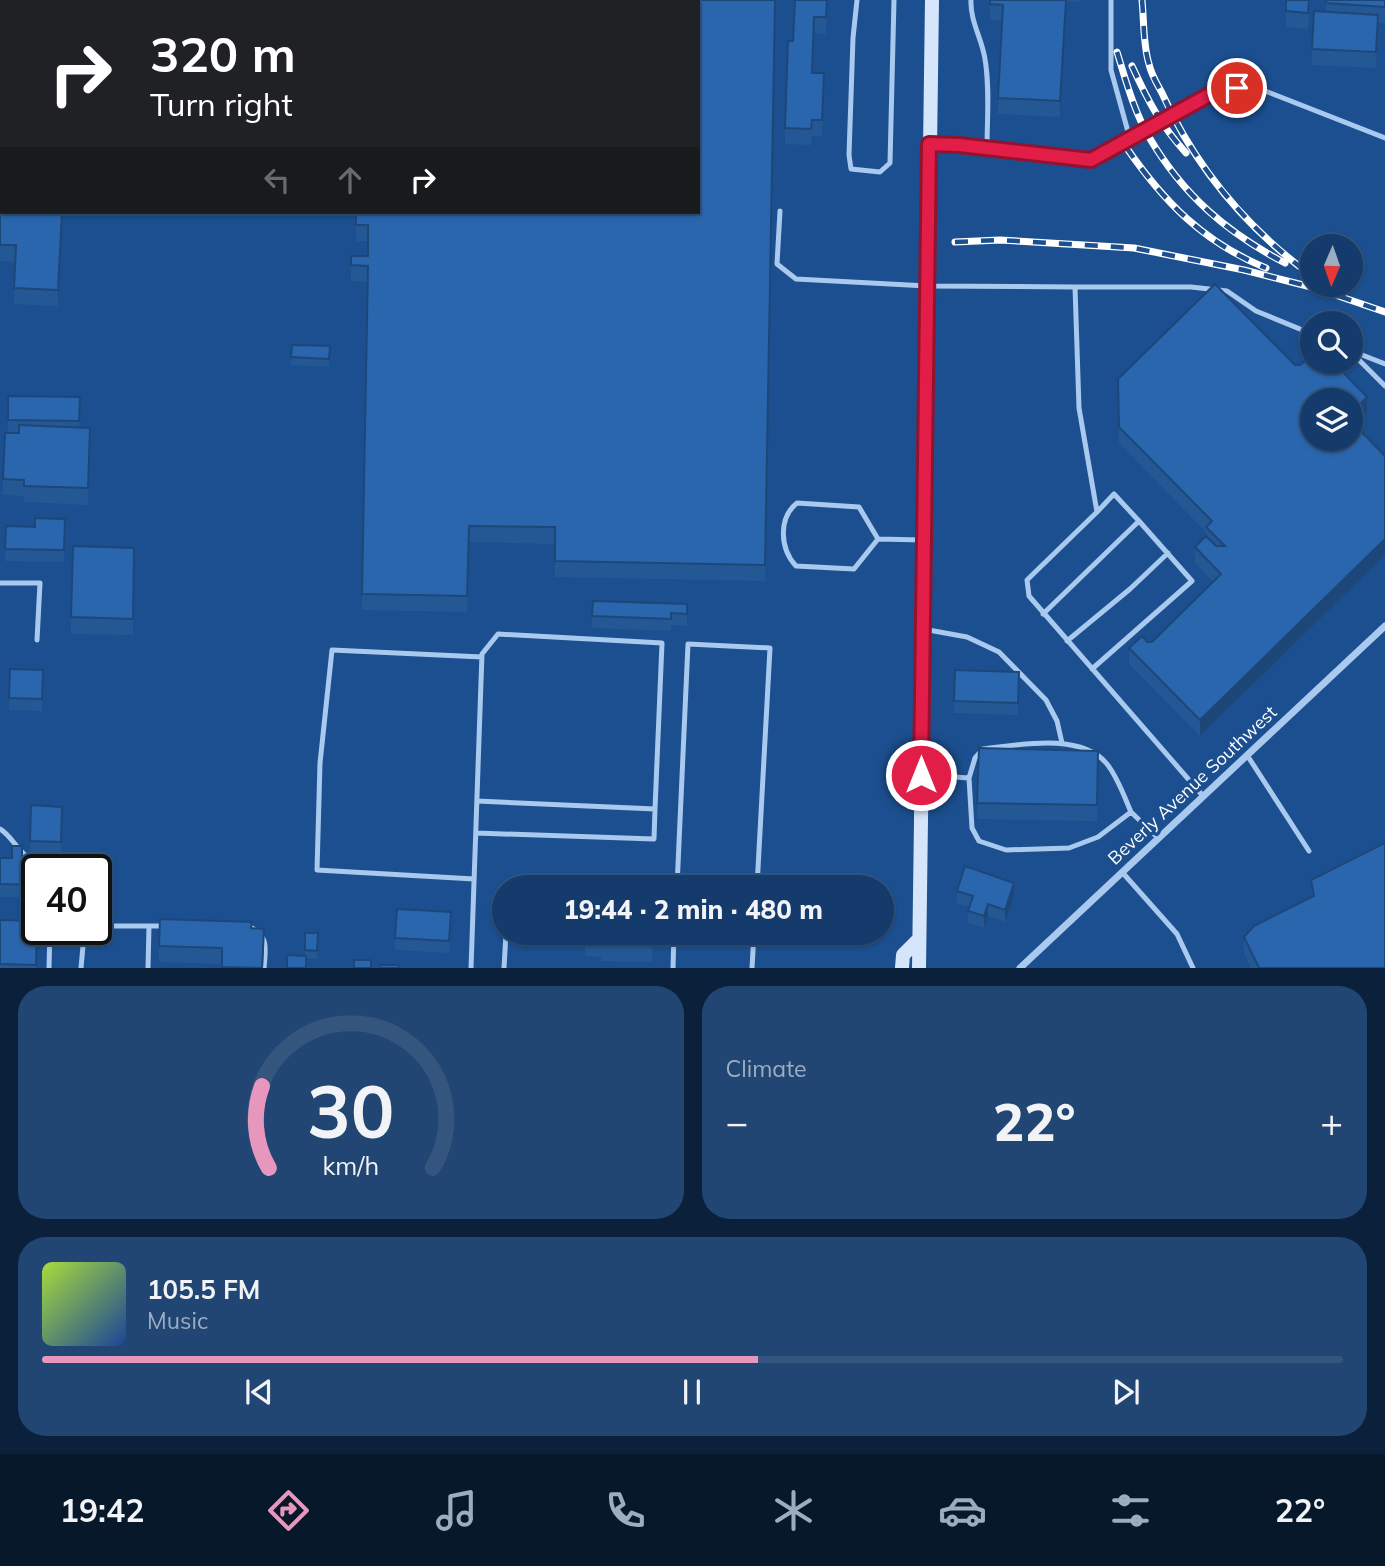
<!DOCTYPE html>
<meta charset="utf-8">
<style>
body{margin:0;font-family:Mulish,sans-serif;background:#214673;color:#f1f3f6;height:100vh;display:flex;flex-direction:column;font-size:26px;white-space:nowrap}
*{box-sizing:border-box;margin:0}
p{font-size:23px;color:#9dadc1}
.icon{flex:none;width:38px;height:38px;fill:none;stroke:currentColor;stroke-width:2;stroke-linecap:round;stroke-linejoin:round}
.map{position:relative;height:968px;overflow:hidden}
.drawer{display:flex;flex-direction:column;gap:18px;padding:18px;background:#0b203b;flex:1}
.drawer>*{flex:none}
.guide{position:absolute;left:0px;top:0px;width:700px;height:214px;box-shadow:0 2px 5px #0004,0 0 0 2px #33557e;background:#202124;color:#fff;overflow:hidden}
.needle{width:46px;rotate:182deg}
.tools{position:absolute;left:1300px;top:234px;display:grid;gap:14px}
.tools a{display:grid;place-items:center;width:63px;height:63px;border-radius:50%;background:#143b6b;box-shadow:0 2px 5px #0004,0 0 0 2px #33557e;font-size:35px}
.speed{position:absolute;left:21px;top:854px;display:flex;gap:14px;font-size:35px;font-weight:700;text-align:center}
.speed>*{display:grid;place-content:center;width:91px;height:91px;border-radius:50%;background:#143b6b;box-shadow:0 2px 5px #0004,0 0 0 2px #33557e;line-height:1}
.speed .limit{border:4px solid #111;border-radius:10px;background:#fff;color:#111}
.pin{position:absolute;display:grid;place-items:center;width:60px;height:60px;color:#fff;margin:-30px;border:4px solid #fff;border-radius:50%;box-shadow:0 2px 7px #0007}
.me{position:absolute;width:77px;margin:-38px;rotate:0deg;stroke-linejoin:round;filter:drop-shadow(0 0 5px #0008)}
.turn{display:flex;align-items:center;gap:24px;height:147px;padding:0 35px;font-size:32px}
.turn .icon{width:91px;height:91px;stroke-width:2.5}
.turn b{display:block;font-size:49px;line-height:60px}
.lanes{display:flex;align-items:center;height:66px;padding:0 35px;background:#0003;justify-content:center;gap:35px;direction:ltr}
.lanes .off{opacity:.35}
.big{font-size:52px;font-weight:800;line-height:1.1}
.drawer .card{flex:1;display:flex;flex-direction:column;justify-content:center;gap:10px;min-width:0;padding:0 24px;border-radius:28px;background:#214673}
.drawer .dial{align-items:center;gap:0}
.dial svg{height:182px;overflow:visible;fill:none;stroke:#33557e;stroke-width:7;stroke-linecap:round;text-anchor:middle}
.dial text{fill:#f1f3f6;stroke:none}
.song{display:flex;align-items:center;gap:21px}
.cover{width:84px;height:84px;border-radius:10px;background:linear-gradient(135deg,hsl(80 70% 55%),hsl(220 70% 35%))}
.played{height:7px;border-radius:4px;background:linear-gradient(90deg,#e797bd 55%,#33557e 55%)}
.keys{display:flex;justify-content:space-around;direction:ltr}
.heat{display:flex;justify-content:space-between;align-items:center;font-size:38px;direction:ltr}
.drawer .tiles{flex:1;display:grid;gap:18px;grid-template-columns:1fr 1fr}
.card:last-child{grid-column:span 2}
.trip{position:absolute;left:492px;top:875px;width:402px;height:70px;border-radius:35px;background:#143b6b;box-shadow:0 2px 5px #0004,0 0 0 2px #33557e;font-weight:800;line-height:70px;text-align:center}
.menu{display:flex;height:112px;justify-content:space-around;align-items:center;background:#08182b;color:#9dadc1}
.menu .icon{width:49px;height:49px}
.menu .on{color:#e797bd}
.menu b{font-size:32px;color:#f1f3f6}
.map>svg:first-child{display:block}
</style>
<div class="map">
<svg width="1385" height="968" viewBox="0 0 1385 968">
<rect width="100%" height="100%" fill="#1b4f8f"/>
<path fill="#2461a8" d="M0,0H132L2,2V152Z"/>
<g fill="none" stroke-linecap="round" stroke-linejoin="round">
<path stroke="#a9c9ee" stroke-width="5" d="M857,0L853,38L849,155L851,169L880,172L890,163L894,0
M971,0C970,21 982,39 985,59C990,88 987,120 987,149
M1111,0V70L1130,139
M930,144L1092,160L1218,90L1255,87L1385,138
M780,211L777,264L796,279L927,286L1075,287
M1352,351L1385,364
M1351,352L1385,386
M1097,512L1114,494L1139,521
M878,539L854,569L796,566C780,549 778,518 797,503L859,507L878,539L923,540
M0,583H40L37,640
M1043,614L1139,521L1192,581L1092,669
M923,629L967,637L999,652L1046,700L1057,721L1062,743
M1067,641L1130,589L1168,553
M1247,755L1309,851
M924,775L969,778L972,828L979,841L1006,850L1069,848L1098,837L1131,812L1158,838
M969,778L975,758L983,749C1018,745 1081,732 1107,764C1118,778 1124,796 1131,812
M1203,796L1029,596L1027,580L1097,512L1079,408L1075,287H1191L1227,291L1256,311L1312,334
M0,829C10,835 15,846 24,854C32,861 41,862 48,870
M476,833L654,839L655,809
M1122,872L1177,934L1193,968
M474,879L317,870L320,763L332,650L482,657
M511,887L512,881L539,877L610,879
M677,887L688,644L770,648L757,887
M246,925C269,935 266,946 264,968
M96,926H167
M49,968L50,929
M81,968L84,935L87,929
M148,968L149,926
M471,968L481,682L482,654L498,634L662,643L655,809L477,801
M504,968L506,933
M673,968L674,933
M752,968L754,933"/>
<path stroke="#a9c9ee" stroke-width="7" d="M1020,968L1385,626"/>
<path stroke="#d6e6fa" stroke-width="14" d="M902,968L903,955L919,939
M919,968L932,0"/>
<g stroke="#fff" stroke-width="7">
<path id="rail" d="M1142,0C1144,20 1143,45 1149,64C1151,74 1157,84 1162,93C1195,167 1248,229 1312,276
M1117,52C1126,81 1134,111 1149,137C1183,195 1226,232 1285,263
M1132,66C1148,101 1160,124 1186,153
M1126,147C1164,202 1203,242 1266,268
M955,242L1000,240L1134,248L1244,270L1315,288L1385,312"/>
</g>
<use href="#rail" stroke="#1b4f8f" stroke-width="4.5" stroke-dasharray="13" stroke-linecap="butt"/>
</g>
<path fill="#245895" d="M775,0L765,581L555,577V544L469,542L467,612L362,610L368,282L351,281V256H368V241H356V212H698Z
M827,0L826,34L814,33L812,73L824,89L822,136H812L811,145L785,144V128L793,41Z
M990,0H1079V2L1067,1L1060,117L998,114L1002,21L990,20Z
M1286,0H1310L1308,29L1286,27Z
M1326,0H1385V23H1378L1376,68L1312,65V49L1326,12Z
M0,159L63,212L58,306L14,304L15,262L0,261Z
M292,345L330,346L329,367L291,365Z
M1295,365L1313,369L1367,413L1355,425L1385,456V555L1200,736L1129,664V648L1147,642H1152L1213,582L1195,563V547L1206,536V532L1119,443L1118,379Z
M8,396L80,397L79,427L90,444L88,505L24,502V496L3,495V479L19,433L8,432Z
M65,519L64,562L5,561L6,526L35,527Z
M134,548L133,635L71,634V617Z
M593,601L687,604V626L671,625V631L592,628Z
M10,669L43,670L42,711L9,710Z
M955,670L1019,672L1018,715L954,713Z
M979,748L1098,751L1097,821L977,819Z
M31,805L62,807L61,854L30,853Z
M0,858L22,859L37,870V897H0Z
M1311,880L1385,968H1251L1244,953V937L1312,897Z
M957,891L1014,896L1005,922L988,916L984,928L968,923V911L970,907L957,903Z
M0,920L37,921L36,968H0Z
M451,925L449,953L395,950V938Z
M252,928L264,945L263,968H222V964L159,962V946Z
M305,933H318L317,959L306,958L305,956Z
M585,933H653L652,962L601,961V957L585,956Z"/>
<path fill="#1d4779" d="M1066,0H1067L1060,117V101Z
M62,212H63L58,306V290Z
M1367,397V413L1351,429V413Z
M1385,539V555L1200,736V720Z
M1014,883V896L1005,922V910Z
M988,904V916L984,928V916Z"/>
<path fill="#2a66ad" stroke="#1d4779" stroke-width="2" d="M229,0H775L765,565L555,561V527L469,526L467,596L362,594L368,266L351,265V256H368V225H356V212H698V2H229Z
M795,0H827L826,17H814L812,73H824L822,120H812L811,129L785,128L788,41H793Z
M990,0H1066L1060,101L998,98L1003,5L990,4Z
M1286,0H1309L1308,13L1286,11Z
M1326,0H1385V7L1326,3Z
M1314,11L1378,15L1376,52L1312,49Z
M0,159H2V212H62L58,290L14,288L16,245H0Z
M1215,284L1295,365H1300L1305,361L1313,369L1319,362H1333L1367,397L1351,413V401H1312V439H1351V421L1385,456V539L1200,720L1129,648L1142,636L1147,642H1152L1221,574L1195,547L1206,536L1216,546H1225L1206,527L1212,521L1119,427L1118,379Z
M292,345L330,346L329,359L291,357Z
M8,396L80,397L79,421L8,420Z
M19,425L90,428L88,488L24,486V480L3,479L5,433H19Z
M35,518L65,519L64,550L5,549L6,526L35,527Z
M73,546L134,548L133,619L71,617Z
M593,601L687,604V614L671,613V619L592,616Z
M10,669L43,670L42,699L9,698Z
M955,670L1019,672L1018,703L954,701Z
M979,748L1098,751L1097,805L977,803Z
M31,805L62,807L61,842L30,841Z
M1385,843V968H1259L1244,937L1254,926L1314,896L1311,880Z
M12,846H22V859H46L45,870H37V885L0,884V858H12Z
M965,866L1014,883L1005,910L988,904L984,916L968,911L973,896L957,891Z
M397,909L451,912L449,941L395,938Z
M160,919L252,922L251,928L264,929L262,968L222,967V948L159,946Z
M0,920L37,921L36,965L0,964Z
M305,933H318L317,951L305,950Z
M585,933H653L652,946L601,945V940H585Z
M287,955L306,956V968H287Z
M354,960H371V968H354Z
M380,965H399V968H380Z"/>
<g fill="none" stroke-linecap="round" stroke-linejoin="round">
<g stroke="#92132f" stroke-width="18">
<path id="route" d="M921,775L929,144L959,145L1091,160L1218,90L1237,88"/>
</g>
<use href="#route" stroke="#e11d48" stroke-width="12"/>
</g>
<g text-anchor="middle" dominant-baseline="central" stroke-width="7" stroke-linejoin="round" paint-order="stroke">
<g font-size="18" fill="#fff" stroke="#1b4f8f">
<text transform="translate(1192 785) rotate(-43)">Beverly Avenue Southwest</text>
</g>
</g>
</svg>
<div class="tools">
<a><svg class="needle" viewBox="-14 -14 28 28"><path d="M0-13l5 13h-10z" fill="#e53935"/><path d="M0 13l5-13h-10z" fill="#9dadc1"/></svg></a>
<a><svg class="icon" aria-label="search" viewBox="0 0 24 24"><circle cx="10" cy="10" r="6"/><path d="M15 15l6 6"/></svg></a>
<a><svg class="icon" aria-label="layers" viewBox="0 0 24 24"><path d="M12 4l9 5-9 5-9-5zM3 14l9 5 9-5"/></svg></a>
</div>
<div class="speed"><div class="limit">40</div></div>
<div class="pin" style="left:1237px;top:88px;background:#d93025"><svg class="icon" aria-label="arrive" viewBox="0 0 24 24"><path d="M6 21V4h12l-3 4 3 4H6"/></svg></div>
<svg class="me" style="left:921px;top:775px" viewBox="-20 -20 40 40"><circle r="17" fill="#e11d48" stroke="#fff" stroke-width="3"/><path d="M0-11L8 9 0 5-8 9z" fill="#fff"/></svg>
<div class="trip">19:44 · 2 min · 480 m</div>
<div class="guide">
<div class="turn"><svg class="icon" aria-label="right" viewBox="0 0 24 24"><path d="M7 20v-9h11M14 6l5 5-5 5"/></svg><div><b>320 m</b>Turn right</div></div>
<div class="lanes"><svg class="icon off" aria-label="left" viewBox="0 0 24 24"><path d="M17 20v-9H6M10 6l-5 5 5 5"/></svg><svg class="icon off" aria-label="ahead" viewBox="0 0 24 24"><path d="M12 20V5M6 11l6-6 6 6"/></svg><svg class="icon" aria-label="right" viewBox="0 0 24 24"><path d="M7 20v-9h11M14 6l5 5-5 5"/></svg></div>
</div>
</div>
<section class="drawer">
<div class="tiles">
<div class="card dial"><svg viewBox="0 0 100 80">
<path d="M14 69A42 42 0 1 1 86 69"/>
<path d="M14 69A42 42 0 0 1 11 33" stroke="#e797bd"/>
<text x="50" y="56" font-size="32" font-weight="700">30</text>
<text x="50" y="72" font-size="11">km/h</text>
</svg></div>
<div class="card"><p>Climate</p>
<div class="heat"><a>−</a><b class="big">22°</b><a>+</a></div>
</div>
<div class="card">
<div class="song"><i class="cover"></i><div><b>105.5 FM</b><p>Music</p></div></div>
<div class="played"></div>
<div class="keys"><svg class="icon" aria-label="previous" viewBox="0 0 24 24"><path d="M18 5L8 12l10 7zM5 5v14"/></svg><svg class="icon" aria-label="pause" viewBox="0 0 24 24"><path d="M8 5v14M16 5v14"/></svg><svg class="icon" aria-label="next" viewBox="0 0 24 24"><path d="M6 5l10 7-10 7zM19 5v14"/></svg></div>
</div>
</div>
</section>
<nav class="menu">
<b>19:42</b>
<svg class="icon on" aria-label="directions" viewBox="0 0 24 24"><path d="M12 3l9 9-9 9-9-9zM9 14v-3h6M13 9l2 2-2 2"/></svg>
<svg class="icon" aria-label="music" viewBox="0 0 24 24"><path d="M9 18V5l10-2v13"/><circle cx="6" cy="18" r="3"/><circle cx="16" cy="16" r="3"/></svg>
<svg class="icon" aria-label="phone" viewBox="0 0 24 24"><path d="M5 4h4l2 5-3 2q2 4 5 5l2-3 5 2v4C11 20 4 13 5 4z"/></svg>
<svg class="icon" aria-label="climate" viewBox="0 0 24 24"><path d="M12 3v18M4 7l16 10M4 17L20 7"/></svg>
<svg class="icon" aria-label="car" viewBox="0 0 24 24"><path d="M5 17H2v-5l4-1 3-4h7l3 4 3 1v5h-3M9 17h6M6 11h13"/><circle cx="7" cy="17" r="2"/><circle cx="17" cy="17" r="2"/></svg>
<svg class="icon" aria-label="filters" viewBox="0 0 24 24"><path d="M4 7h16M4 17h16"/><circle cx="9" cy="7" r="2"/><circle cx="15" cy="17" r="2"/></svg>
<b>22°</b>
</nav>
